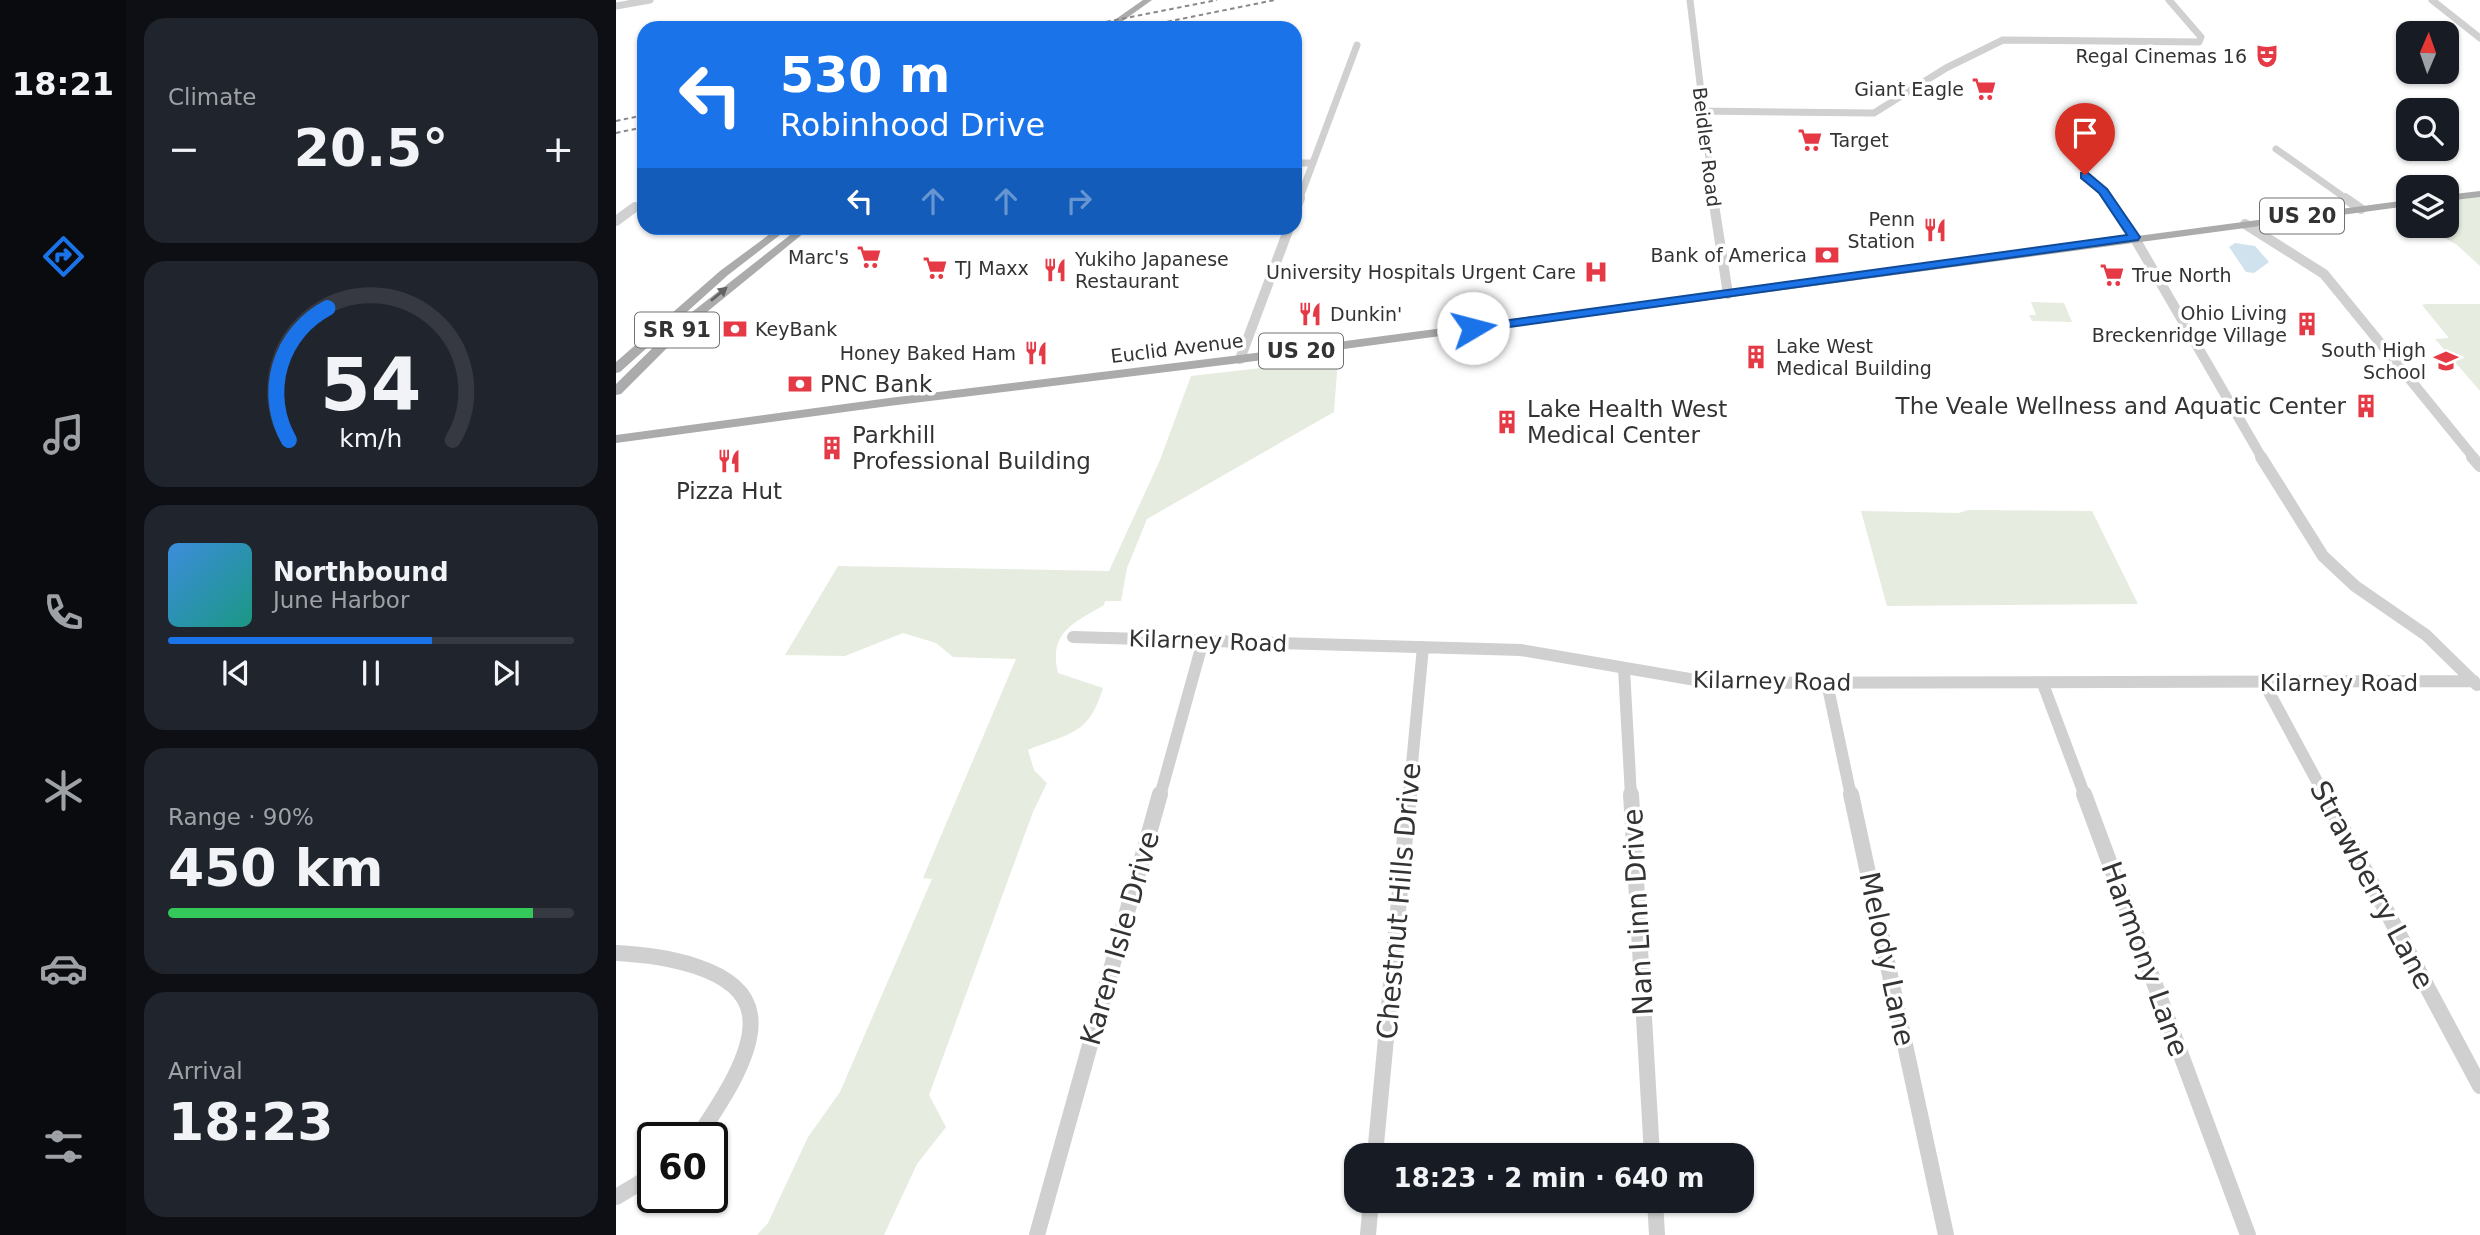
<!DOCTYPE html>
<meta charset="utf-8">
<style>
body{margin:0;font-family:"DejaVu Sans",sans-serif;background:#20242c;color:#f1f3f6;height:100vh;display:flex;flex-direction:column;font-size:26px;white-space:nowrap}
*{box-sizing:border-box;margin:0}
p{font-size:23px;color:#9ea1a6}
.icon{flex:none;width:38px;height:38px;fill:none;stroke:currentColor;stroke-width:2;stroke-linecap:round;stroke-linejoin:round}
.map{position:relative;flex:1;overflow:hidden}
.drawer{display:flex;flex-direction:column;gap:18px;padding:18px;background:#0d0f14;width:490px}
.drawer>*{flex:none}
.hud{position:absolute;left:21px;top:21px;width:665px;height:214px;border-radius:21px;box-shadow:0 2px 5px #0004;background:#1a73e8;color:#fff;overflow:hidden}
.needle{width:46px;rotate:2deg}
.tools{position:absolute;left:1780px;top:21px;display:grid;gap:14px}
.tools a{display:grid;place-items:center;width:63px;height:63px;border-radius:14px;background:#171b24;box-shadow:0 2px 5px #0004;font-size:35px}
.speed{position:absolute;left:21px;top:1122px;display:flex;gap:14px;font-size:35px;font-weight:700;text-align:center}
.speed>*{display:grid;place-content:center;width:91px;height:91px;border-radius:50%;background:#171b24;box-shadow:0 2px 5px #0004;line-height:1}
.speed .limit{border:4px solid #111;border-radius:10px;background:#fff;color:#111}
.pin{position:absolute;display:grid;place-items:center;width:60px;height:60px;color:#fff;margin:-72px -30px;border-radius:50% 50% 50% 0;rotate:-45deg;box-shadow:0 0 7px #0007}
.pin .icon{rotate:45deg}
.me{position:absolute;width:77px;margin:-38px;rotate:82deg;stroke-linejoin:round;filter:drop-shadow(0 0 5px #0008)}
.turn{display:flex;align-items:center;gap:24px;height:147px;padding:0 28px;font-size:32px}
.turn .icon{width:91px;height:91px;stroke-width:2.5}
.turn b{display:block;font-size:49px;line-height:60px}
.lanes{display:flex;align-items:center;height:66px;padding:0 28px;background:#0003;justify-content:center;gap:35px;direction:ltr}
.lanes .off{opacity:.35}
.big{font-size:52px;font-weight:700;line-height:1.1}
.drawer .tile{flex:1;display:flex;flex-direction:column;justify-content:center;gap:10px;min-width:0;padding:0 24px;border-radius:21px;background:#20242c}
.drawer .dial{align-items:center;gap:0}
.dial svg{height:182px;overflow:visible;fill:none;stroke:#363941;stroke-width:7;stroke-linecap:round;text-anchor:middle}
.dial text{fill:#f1f3f6;stroke:none}
.song{display:flex;align-items:center;gap:21px}
.cover{width:84px;height:84px;border-radius:10px;background:linear-gradient(135deg,hsl(210 70% 55%),hsl(170 70% 35%))}
.played{height:7px;border-radius:4px;background:linear-gradient(90deg,#1a73e8 65%,#363941 65%)}
.keys{display:flex;justify-content:space-around;direction:ltr}
.heat{display:flex;justify-content:space-between;align-items:center;font-size:38px;direction:ltr}
.charge{height:10px;border-radius:5px;background:linear-gradient(90deg,#34c759 90%,#363941 0)}
.trip{position:absolute;left:728px;top:1143px;width:410px;height:70px;border-radius:21px;background:#171b24;box-shadow:0 2px 5px #0004;font-weight:700;line-height:70px;text-align:center}
main{display:flex;flex:1;min-height:0}
.tabs{display:flex;flex-direction:column;width:126px;justify-content:space-around;align-items:center;background:#090b0e;color:#9ea1a6}
.tabs .icon{width:49px;height:49px}
.tabs .active{color:#1a73e8}
.tabs b{font-size:32px;color:#f1f3f6}
.map>svg:first-child{display:block}
</style>
<main>
<nav class="tabs">
<b>18:21</b>
<svg class="icon active" aria-label="directions" viewBox="0 0 24 24"><path d="M12 3l9 9-9 9-9-9zM9 14v-3h6M13 9l2 2-2 2"/></svg>
<svg class="icon" aria-label="music" viewBox="0 0 24 24"><path d="M9 18V5l10-2v13"/><circle cx="6" cy="18" r="3"/><circle cx="16" cy="16" r="3"/></svg>
<svg class="icon" aria-label="phone" viewBox="0 0 24 24"><path d="M5 4h4l2 5-3 2q2 4 5 5l2-3 5 2v4C11 20 4 13 5 4z"/></svg>
<svg class="icon" aria-label="climate" viewBox="0 0 24 24"><path d="M12 3v18M4 7l16 10M4 17L20 7"/></svg>
<svg class="icon" aria-label="car" viewBox="0 0 24 24"><path d="M5 17H2v-5l4-1 3-4h7l3 4 3 1v5h-3M9 17h6M6 11h13"/><circle cx="7" cy="17" r="2"/><circle cx="17" cy="17" r="2"/></svg>
<svg class="icon" aria-label="filters" viewBox="0 0 24 24"><path d="M4 7h16M4 17h16"/><circle cx="9" cy="7" r="2"/><circle cx="15" cy="17" r="2"/></svg>
</nav>
<section class="drawer">
<div class="tile"><p>Climate</p>
<div class="heat"><a>−</a><b class="big">20.5°</b><a>+</a></div>
</div>
<div class="tile dial"><svg viewBox="0 0 100 80">
<path d="M14 69A42 42 0 1 1 86 69"/>
<path d="M14 69A42 42 0 0 1 31 11" stroke="#1a73e8"/>
<text x="50" y="56" font-size="32" font-weight="700">54</text>
<text x="50" y="72" font-size="11">km/h</text>
</svg></div>
<div class="tile">
<div class="song"><i class="cover"></i><div><b>Northbound</b><p>June Harbor</p></div></div>
<div class="played"></div>
<div class="keys"><svg class="icon" aria-label="previous" viewBox="0 0 24 24"><path d="M18 5L8 12l10 7zM5 5v14"/></svg><svg class="icon" aria-label="pause" viewBox="0 0 24 24"><path d="M8 5v14M16 5v14"/></svg><svg class="icon" aria-label="next" viewBox="0 0 24 24"><path d="M6 5l10 7-10 7zM19 5v14"/></svg></div>
</div>
<div class="tile"><p>Range · 90%</p><b class="big">450 km</b><div class="charge"></div></div>
<div class="tile"><p>Arrival</p><b class="big">18:23</b></div>
</section>
<div class="map">
<svg width="1864" height="1235" viewBox="0 0 1864 1235">
<rect width="100%" height="100%" fill="#fff"/>
<path fill="#e6ecdf" d="M1864,196V266L1841,245L1808,226H1830L1831,201Z
M1415,302L1448,303L1456,322L1416,321L1413,315H1420Z
M1810,304H1864V391L1819,339L1833,338L1806,305Z
M722,359L718,412L531,519L511,568L505,601H489L488,605C458,623 432,632 442,673L487,688C472,736 455,732 412,750L418,770L431,783L417,812L313,1095L330,1127L301,1164L268,1235H141L152,1223L192,1137L224,1092L316,879L307,878L400,659L337,657L320,643L287,633L229,656L169,655L222,566L493,571L544,460L575,376Z
M1352,510L1476,511L1522,604L1271,606L1245,511L1343,513Z"/>
<path fill="#cfe2ee" d="M1619,243L1639,246L1653,262L1638,273L1630,272L1613,247Z"/>
<g fill="none" stroke-linecap="round" stroke-linejoin="round">
<path stroke="#d0d0d0" stroke-width="7" d="M1074,0L1098,200
M1816,0L1864,38
M0,6L34,0
M1086,111L1258,113L1330,68L1387,40L1583,42L1585,37L1553,0
M1660,149L1732,200
M679,163H697
M1469,175L1493,200
M683,200L741,45"/>
<path stroke="#d0d0d0" stroke-width="10" d="M1097,198L1112,294
M1492,198L1518,237L1646,458
M1729,198L1745,209
M679,211L684,198
M0,221L19,207
M1629,224L1708,274L1858,458
M624,359L673,228"/>
<path stroke="#d0d0d0" stroke-width="12" d="M1645,457L1707,556L1739,586L1810,635L1861,685
M1856,457L1864,466
M457,637L905,650L1097,683L1858,681
M1008,669L1015,796
M1211,683L1235,796
M1648,683L1709,796
M1427,684L1469,796
M544,796L587,641
M793,796L807,647"/>
<path stroke="#d0d0d0" stroke-width="16" d="M1015,794L1036,1155
M1235,794L1330,1235
M1468,794L1632,1235
M1708,794L1864,1086
M0,953C39,955 127,965 134,1015C140,1053 101,1108 81,1138
M759,1155L793,794
M0,1197L37,1175
M1039,1200L1041,1235
M421,1235L544,794
M752,1235L755,1200"/>
<path fill="#ababab" fill-rule="evenodd" d="M527,0H536L497,28H487Z
M1864,191V197L1830,201V195Z
M1792,200V206L624,363L273,406L0,443V435L273,398L624,355Z
M162,228H173L112,275L4,372L0,373V362L104,271Z
M183,228H194L70,329L5,394L0,395V384L62,323Z"/>
<path stroke="#888" stroke-width="2" stroke-dasharray="4.5 3.5" stroke-linecap="butt" d="M459,28L601,0
M520,28L659,0
M0,121L28,115
M0,133L28,127"/>
</g>
<defs><path id="oneway-solid" d="M-6-.8H1V-3.2L6.5 0L1 3.2V.8H-6Z" transform="scale(1.75)"/></defs>
<use fill="#636363" href="#oneway-solid" transform="translate(103 294) rotate(-40)"/>
<path fill="#1a73e8" stroke="#114b97" stroke-width="2" d="M1465,173H1472L1491,189L1524,237L1522,240L857,332L851,328L857,325L1511,235L1483,193L1465,178Z"/>
<defs>
<g id="theatre-bare" transform="scale(1.89)"><path d="M-5-5.5Q0-4 5-5.5V0Q5 5 0 6Q-5 5-5 0ZM-3.3-2.5H-1v1.5H-3.3ZM1-2.5H3.3v1.5H1ZM-2.8 1Q0 5.5 2.8 1Z" fill="#e63946" stroke="#fff" stroke-width="2.5" paint-order="stroke"/></g>
<g id="supermarket-bare" transform="scale(1.89)"><path d="M-6-5.5h2.5l.6 2H6L4.5 2H-2.5L-4.4-4H-6ZM-1.5 3.2a1.3 1.3 0 1 0 .1 0ZM3 3.2a1.3 1.3 0 1 0 .1 0Z" fill="#e63946" stroke="#fff" stroke-width="2.5" paint-order="stroke"/></g>
<g id="restaurant-bare" transform="scale(1.89)"><path d="M-5-6h1v4h1v-4h1v4h1v-4h1v5L-1.5 .5V6h-2V.5L-5-1ZM5-6V6H3V1.5H1.5Q1.5-4 5-6Z" fill="#e63946" stroke="#fff" stroke-width="2.5" paint-order="stroke"/></g>
<g id="bank-bare" transform="scale(1.89)"><path d="M-6-4H6V4H-6ZM0-2.3a2.3 2.3 0 1 0 0 4.6a2.3 2.3 0 1 0 0-4.6Z" fill="#e63946" stroke="#fff" stroke-width="2.5" paint-order="stroke"/></g>
<g id="hospital-bare" transform="scale(1.89)"><path d="M-5-5h3v3.5h4V-5h3V5h-3V1.5h-4V5h-3Z" fill="#e63946" stroke="#fff" stroke-width="2.5" paint-order="stroke"/></g>
<g id="building-bare" transform="scale(1.89)"><path d="M-4-6H4V6H1V3H-1V6H-4ZM-2.5-4.3h1.7v1.8h-1.7ZM.8-4.3h1.7v1.8H.8ZM-2.5-1h1.7V.8h-1.7ZM.8-1h1.7V.8H.8Z" fill="#e63946" stroke="#fff" stroke-width="2.5" paint-order="stroke"/></g>
<g id="school-bare" transform="scale(1.89)"><path d="M0-5L7-2L0 1L-7-2ZM-4 1L0 2.5L4 1V4Q0 6-4 4Z" fill="#e63946" stroke="#fff" stroke-width="2.5" paint-order="stroke"/></g>
</defs>
<g fill-rule="evenodd">
<use href="#theatre-bare" x="1651" y="56"/>
<use href="#supermarket-bare" x="1368" y="89"/>
<use href="#supermarket-bare" x="1194" y="140"/>
<use href="#restaurant-bare" x="1319" y="230"/>
<use href="#bank-bare" x="1211" y="255"/>
<use href="#supermarket-bare" x="253" y="257"/>
<use href="#supermarket-bare" x="319" y="268"/>
<use href="#restaurant-bare" x="439" y="270"/>
<use href="#hospital-bare" x="980" y="272"/>
<use href="#supermarket-bare" x="1496" y="275"/>
<use href="#restaurant-bare" x="694" y="314"/>
<use href="#building-bare" x="1691" y="324"/>
<use href="#bank-bare" x="119" y="329"/>
<use href="#restaurant-bare" x="420" y="353"/>
<use href="#building-bare" x="1140" y="357"/>
<use href="#school-bare" x="1830" y="361"/>
<use href="#bank-bare" x="184" y="384"/>
<use href="#building-bare" x="1750" y="406"/>
<use href="#building-bare" x="891" y="422"/>
<use href="#building-bare" x="216" y="448"/>
<use href="#restaurant-bare" x="113" y="461"/>
</g>
<g text-anchor="middle" dominant-baseline="central" stroke-width="7" stroke-linejoin="round" paint-order="stroke">
<g font-size="19" fill="#333" stroke="#fff" text-anchor="end">
<text x="1631" y="56">Regal Cinemas 16</text>
<text x="1348" y="89">Giant Eagle</text>
<text x="1214" y="140" text-anchor="start">Target</text>
<text x="1299" y="219">Penn<tspan x="1299" dy="22">Station</tspan></text>
<text x="1191" y="255">Bank of America</text>
<text x="233" y="257">Marc's</text>
<text x="459" y="259" text-anchor="start">Yukiho Japanese<tspan x="459" dy="22">Restaurant</tspan></text>
<text x="339" y="268" text-anchor="start">TJ Maxx</text>
<text x="960" y="272">University Hospitals Urgent Care</text>
<text x="1516" y="275" text-anchor="start">True North</text>
<text x="1671" y="313">Ohio Living<tspan x="1671" dy="22">Breckenridge Village</tspan></text>
<text x="714" y="314" text-anchor="start">Dunkin'</text>
<text x="139" y="329" text-anchor="start">KeyBank</text>
<text x="1160" y="346" text-anchor="start">Lake West<tspan x="1160" dy="22">Medical Building</tspan></text>
<text x="1810" y="350">South High<tspan x="1810" dy="22">School</tspan></text>
<text x="400" y="353">Honey Baked Ham</text>
</g>
<g font-size="19" fill="#333" stroke="#fff">
<text transform="translate(1091 147) rotate(83)">Beidler Road</text>
<text transform="translate(561 348) rotate(-7)">Euclid Avenue</text>
</g>
<g fill="#fff" stroke="#707070" stroke-width="2">
<rect x="1644" y="198.5" width="84" height="35" rx="5"/>
<rect x="19" y="312.5" width="84" height="35" rx="5"/>
<rect x="643" y="333.5" width="84" height="35" rx="5"/>
</g>
<g font-size="21" font-weight="bold" fill="#333">
<text x="1686" y="216">US 20</text>
<text x="61" y="330">SR 91</text>
<text x="685" y="351">US 20</text>
</g>
<g font-size="23" fill="#333" stroke="#fff" text-anchor="start">
<text x="204" y="384">PNC Bank</text>
<text x="1730" y="406" text-anchor="end">The Veale Wellness and Aquatic Center</text>
<text x="911" y="409">Lake Health West<tspan x="911" dy="26">Medical Center</tspan></text>
<text x="236" y="435">Parkhill<tspan x="236" dy="26">Professional Building</tspan></text>
<text x="113" y="491" text-anchor="middle">Pizza Hut</text>
</g>
<g font-size="23" fill="#333" stroke="#fff">
<text transform="translate(592 641) rotate(2)">Kilarney Road</text>
<text transform="translate(1156 681) rotate(1)">Kilarney Road</text>
<text x="1723" y="683">Kilarney Road</text>
</g>
<g font-size="28" fill="#333" stroke="#fff">
<text transform="translate(1756 885) rotate(62)">Strawberry Lane</text>
<text transform="translate(783 901) rotate(-85)">Chestnut Hills Drive</text>
<text transform="translate(1022 912) rotate(-93)">Nan Linn Drive</text>
<text transform="translate(504 938) rotate(-74)">Karen Isle Drive</text>
<text transform="translate(1271 959) rotate(78)">Melody Lane</text>
<text transform="translate(1529 959) rotate(70)">Harmony Lane</text>
</g>
</g>
</svg>
<div class="tools">
<a><svg class="needle" viewBox="-14 -14 28 28"><path d="M0-13l5 13h-10z" fill="#e53935"/><path d="M0 13l5-13h-10z" fill="#9ea1a6"/></svg></a>
<a><svg class="icon" aria-label="search" viewBox="0 0 24 24"><circle cx="10" cy="10" r="6"/><path d="M15 15l6 6"/></svg></a>
<a><svg class="icon" aria-label="layers" viewBox="0 0 24 24"><path d="M12 4l9 5-9 5-9-5zM3 14l9 5 9-5"/></svg></a>
</div>
<div class="speed"><div class="limit">60</div></div>
<div class="pin" style="left:1469px;top:175px;background:#d93025"><svg class="icon" aria-label="arrive" viewBox="0 0 24 24"><path d="M6 21V4h12l-3 4 3 4H6"/></svg></div>
<svg class="me" style="left:857px;top:328px" viewBox="-20 -20 40 40"><circle r="19" fill="#fff"/><path d="M0-13L10 11 0 6-10 11z" fill="#1a73e8"/></svg>
<div class="trip">18:23 · 2 min · 640 m</div>
<div class="hud">
<div class="turn"><svg class="icon" aria-label="left" viewBox="0 0 24 24"><path d="M17 20v-9H6M10 6l-5 5 5 5"/></svg><div><b>530 m</b>Robinhood Drive</div></div>
<div class="lanes"><svg class="icon" aria-label="left" viewBox="0 0 24 24"><path d="M17 20v-9H6M10 6l-5 5 5 5"/></svg><svg class="icon off" aria-label="ahead" viewBox="0 0 24 24"><path d="M12 20V5M6 11l6-6 6 6"/></svg><svg class="icon off" aria-label="ahead" viewBox="0 0 24 24"><path d="M12 20V5M6 11l6-6 6 6"/></svg><svg class="icon off" aria-label="right" viewBox="0 0 24 24"><path d="M7 20v-9h11M14 6l5 5-5 5"/></svg></div>
</div>
</div>
</main>
